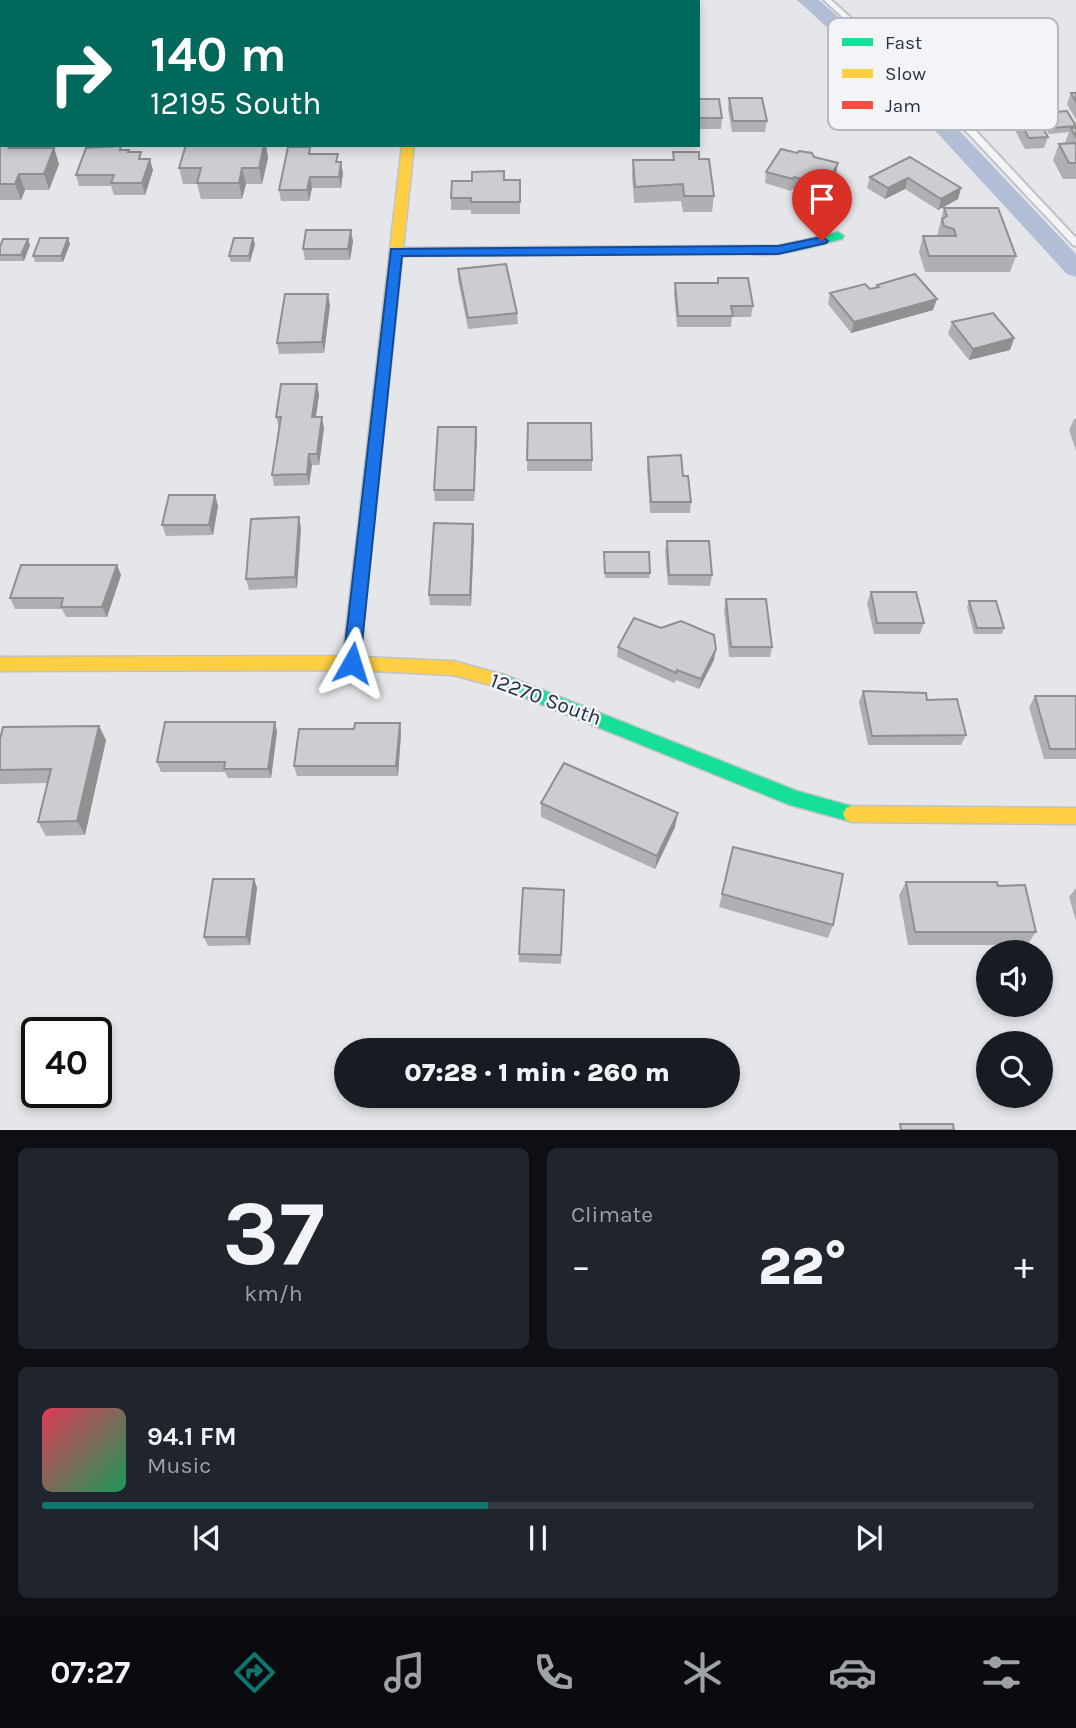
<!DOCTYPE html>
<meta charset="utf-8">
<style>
body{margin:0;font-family:Karla,sans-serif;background:#20242c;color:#f1f3f6;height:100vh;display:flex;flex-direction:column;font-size:26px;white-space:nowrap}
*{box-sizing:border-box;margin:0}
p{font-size:23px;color:#9ea1a6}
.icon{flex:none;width:38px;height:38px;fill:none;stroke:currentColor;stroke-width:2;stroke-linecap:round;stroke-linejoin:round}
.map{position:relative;height:1130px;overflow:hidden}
.panel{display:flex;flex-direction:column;gap:18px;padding:18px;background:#0d0f14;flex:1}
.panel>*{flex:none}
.top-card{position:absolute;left:0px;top:0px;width:700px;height:147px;box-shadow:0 4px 10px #0003;background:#00695c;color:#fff;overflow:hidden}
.tools{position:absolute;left:976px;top:940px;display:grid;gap:14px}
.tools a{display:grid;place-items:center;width:77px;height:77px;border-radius:50%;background:#171b24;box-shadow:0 4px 10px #0003;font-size:35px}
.speed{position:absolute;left:21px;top:1017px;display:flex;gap:14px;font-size:35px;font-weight:700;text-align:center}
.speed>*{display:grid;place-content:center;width:91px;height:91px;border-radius:50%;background:#171b24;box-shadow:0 4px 10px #0003;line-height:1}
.speed .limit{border:4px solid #111;border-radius:10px;background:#fff;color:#111}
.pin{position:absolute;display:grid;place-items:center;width:60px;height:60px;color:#fff;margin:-72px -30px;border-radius:50% 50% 50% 0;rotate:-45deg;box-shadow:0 0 7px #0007}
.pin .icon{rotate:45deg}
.me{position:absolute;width:77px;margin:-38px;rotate:6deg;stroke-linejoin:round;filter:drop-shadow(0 0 5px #0008)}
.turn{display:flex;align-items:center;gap:24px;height:147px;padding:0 35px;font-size:32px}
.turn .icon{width:91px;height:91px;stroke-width:2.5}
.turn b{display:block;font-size:49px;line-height:60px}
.big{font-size:52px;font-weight:800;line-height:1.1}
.panel .card{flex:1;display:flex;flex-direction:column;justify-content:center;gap:10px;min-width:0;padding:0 24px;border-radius:10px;background:#20242c}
.panel .dial{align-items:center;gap:0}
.dial b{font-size:91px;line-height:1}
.song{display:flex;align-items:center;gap:21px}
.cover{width:84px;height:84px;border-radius:10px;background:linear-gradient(135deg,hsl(350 70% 55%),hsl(150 70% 35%))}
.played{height:7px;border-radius:4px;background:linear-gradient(90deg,#0f766e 45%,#363941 45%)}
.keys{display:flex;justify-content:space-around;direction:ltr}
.heat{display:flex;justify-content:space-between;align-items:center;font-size:38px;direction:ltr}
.panel .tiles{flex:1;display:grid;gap:18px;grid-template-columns:1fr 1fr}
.card:last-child{grid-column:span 2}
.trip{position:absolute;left:334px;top:1038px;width:406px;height:70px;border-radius:35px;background:#171b24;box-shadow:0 4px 10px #0003;font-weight:800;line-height:70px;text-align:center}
.tab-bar{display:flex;height:112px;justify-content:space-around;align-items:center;background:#090b0e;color:#9ea1a6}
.tab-bar .icon{width:49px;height:49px}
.tab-bar .selected{color:#0f766e}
.tab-bar b{font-size:32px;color:#f1f3f6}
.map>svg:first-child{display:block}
</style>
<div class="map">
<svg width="1076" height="1130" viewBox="0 0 1076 1130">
<rect width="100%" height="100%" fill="#e4e6e9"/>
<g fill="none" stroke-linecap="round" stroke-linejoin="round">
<path fill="#b2bed5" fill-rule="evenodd" d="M797,0H819L921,90L1076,254V277L1067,274L906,99Z"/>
<g stroke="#c1c2c7" stroke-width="4">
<path id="lane" d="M824,0H831L974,129L1076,238V246L1073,245L968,133Z"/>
</g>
<g stroke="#c1c2c7" stroke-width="3">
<path id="street" d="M476,0H491L475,2Z
M0,118H2V128H0Z"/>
</g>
<g stroke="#c1c2c7" stroke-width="3">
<path id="fast" d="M838,232L844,236L842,239C821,244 760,264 744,250L750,246H778Z
M502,674L797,791L858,808L861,814L858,820L852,822L790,805L496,686L494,681L496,676Z"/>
</g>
<g stroke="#c1c2c7" stroke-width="3">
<path id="slow" d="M402,145H414L360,657L453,661L508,676L510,681L508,686L502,688L453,675L351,670L0,671V657L343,656Z
M852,806L1076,808V824L852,822L846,820L843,814L846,808Z"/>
</g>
<g stroke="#c1c2c7" stroke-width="3">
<path id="jam" d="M750,246L754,247V253L396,256L390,252L396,248Z"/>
</g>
<use href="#lane" fill="#f3f4f6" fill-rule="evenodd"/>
<use href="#street" fill="#f3f4f6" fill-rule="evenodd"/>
<use href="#fast" fill="#16e098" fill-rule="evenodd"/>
<use href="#slow" fill="#ffcf43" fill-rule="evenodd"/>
<use href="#jam" fill="#f24e42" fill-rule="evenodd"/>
</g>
<path fill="#afb0b4" d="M559,0H612V1L559,2Z
M0,61H2V93H0Z
M1071,93H1076V120L1067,104Z
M729,98L767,121L765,132H732L728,109Z
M698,99L722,118L721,129H698Z
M1013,110L1048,137L1044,148L1025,149L1010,121Z
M1041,113L1076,125V179H1063L1053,160L1059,144L1065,143L1069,132L1049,134L1039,118Z
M0,142L13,148H54L59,164L49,190H25L21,200H0Z
M186,145H266L268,158L262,184H246L242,199H201L197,184H183L179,168Z
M122,150H129L130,152L143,159L153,170L145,195H114L111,186H79L76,175Z
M673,152L699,159L714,196L712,212H683L681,201L634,203L632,176L633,160H673Z
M311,154L339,162L343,173L341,188H312L309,201H281L279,190Z
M814,157L838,163L836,174L825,193L812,190L810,193L792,189L791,191L765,183L766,172Z
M910,157L961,188L958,199L938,210L905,189L885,199L867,188L870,177Z
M520,180V214H471V210H451V198L472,181Z
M944,208L1016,256L1010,272H925L919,252L923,236H937Z
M68,238L70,244L63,262H35L33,256Z
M353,241L350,260H305L303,249Z
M255,244L250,262H231L229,256Z
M30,245L24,261H0V247Z
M458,269L517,313L518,324L468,329L458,280Z
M718,278L753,306L751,317H732L731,327H677L674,294L675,283H717Z
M877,285L933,310L851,333L828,304L830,293L870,289L876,288Z
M330,305L324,353L279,354L277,343Z
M952,322L1014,338L1010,350L969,360L948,334Z
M317,384L319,395L316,417L324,428L319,465H312L309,485L274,486L272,475L279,428L276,417Z
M1074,419H1076V451L1069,430Z
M528,423L592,460V471H527Z
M476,427L474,501H435L434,490Z
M648,457L683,476L691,502L690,513H650L647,468Z
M215,495L218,506L213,535L166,536L162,525Z
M473,524L474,535L471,606L430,605L429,595Z
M301,528L297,588L249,590L246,579Z
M667,541L712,575L710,586L668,585L665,551Z
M604,552L650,573L649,578H605Z
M121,575L107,617H66L62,609H15L10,598Z
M871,592L924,623L920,634H874L867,603Z
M726,599L772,647L770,657H729L724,610Z
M969,601L1004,628L1002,634H974L967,607Z
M618,647L714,660L699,689L676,680L674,683L617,657Z
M863,691L966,735L961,745H868L859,702Z
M1035,696H1076V759H1044L1029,707Z
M275,722L277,732L271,778H228L225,772H161L157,762Z
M99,726L106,740L85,835L46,836L38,822L47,783L0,784V739Z
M354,729L401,733L398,776H297L294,766Z
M541,803L675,827L655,869L541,817Z
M733,847L833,925L828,938L719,907Z
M254,879L257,888L250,945L208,946L204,937Z
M906,882L998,886L1036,932L1027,945H908L899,895Z
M1076,888V921L1069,897Z
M564,890L561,964L519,962V954Z"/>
<path fill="#8e9092" d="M264,145H266L268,158L262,184L259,168Z
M54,148L59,164L49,190L44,174Z
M150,159L153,170L145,195L142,183Z
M341,162L343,173L341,188L339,177Z
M838,163L836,174L825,193L828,182Z
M242,168L246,184L242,199L239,183Z
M19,174L25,190L21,200L15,184Z
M310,177L312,188L309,201L307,190Z
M908,178L905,189L885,199L888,188Z
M961,188L958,199L938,210L941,199Z
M351,230L353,241L350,260L348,249Z
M68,238L70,244L63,262L61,256Z
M253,238L255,244L250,262L249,256Z
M28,239L30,245L24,261L21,255Z
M328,294L330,305L324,353L322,342Z
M937,299L933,310L851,333L854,322Z
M1014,338L1010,350L969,360L973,349Z
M317,384L319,395L314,428L312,417Z
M322,417L324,428L319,465L317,454Z
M476,427L477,438L474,501V490Z
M309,454L312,465L309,485L307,474Z
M215,495L218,506L213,535L209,525Z
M299,517L301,528L297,588L295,577Z
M473,524L474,535L471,606L470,595Z
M117,565L121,575L107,617L102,607Z
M716,649L714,660L699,689L701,679Z
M275,722L277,732L271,778L268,769Z
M400,723L401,733L398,776L396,766Z
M99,726L106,740L85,835L77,821Z
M678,813L675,827L655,869L657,856Z
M254,879L257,888L250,945L246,937Z"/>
<path fill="#cbcdd1" stroke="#8e9092" stroke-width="2" d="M349,0H385V2H349Z
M559,0H592V2H560Z
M0,61H2V82H0Z
M1071,93H1076V102Z
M729,98H762L767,121H733Z
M698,99H719L722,118H698Z
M1032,109L1048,137L1029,138L1013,110Z
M1067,111L1076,126L1051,128L1041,113Z
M1071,128H1076V138Z
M0,142H2V145H10L9,148H54L44,174H19L15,184H0Z
M1076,143V163H1069L1059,144Z
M186,145H264L259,168H242L239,183H197L201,168H179Z
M121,146L120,150H129L128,152H141L139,159H150L142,183H111L114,175H76L86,148Z
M288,147H310L309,154H338L336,162H341L339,177H310L307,190H279Z
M781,149L797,153L799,151L812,153L814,157L838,163L828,182L814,179L812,182L794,177L793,179L766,172Z
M673,152H699V159H709L714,196H684L683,184L635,187L633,160H674Z
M910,157L961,188L941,199L908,178L888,188L870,177Z
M504,171V180H520V202H471V198H451L452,181H472V172Z
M944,208H998L1016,256H929L923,236H956L954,229L944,226L942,219L947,216Z
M306,230H351L348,249H303Z
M40,238H68L61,256H33Z
M234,238H253L249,256H229Z
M3,239H28L21,255H0V247Z
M506,264L517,313L468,318L458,269Z
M915,274L937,299L854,322L830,293L865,284L870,289L879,287L877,285Z
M718,278H748L753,306H731L733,316H678L675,283H718Z
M285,294H328L322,342L277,343Z
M993,313L1014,338L973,349L952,322Z
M281,384H317L312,417H322L317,454H309L307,474L272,475L281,417H276Z
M528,423H591L592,460H527Z
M438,427H476L474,490H434Z
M681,455L683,476H688L691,502H651L648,457Z
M169,495H215L209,525H162Z
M299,517L295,577L246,579L251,519Z
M434,523L473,524L470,595H429Z
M667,541H709L712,575H669Z
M604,552H649L650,573H605Z
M21,565H117L102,607H61L63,598H10Z
M871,592H916L924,623H877Z
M726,599H766L772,647H731Z
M969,601H996L1004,628H977Z
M634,618L661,628L681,621L714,635L716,649L701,679L677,670L676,673L618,647Z
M863,691L926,693L927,700L957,699L966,735L872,736Z
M1035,696H1076V749H1050Z
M165,722H275L268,769H224L225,762H157Z
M355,723H400L396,766H294L299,729H354Z
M99,726L77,821L38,822L51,769L0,770V739L3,727Z
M564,763L678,813L657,856L541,803Z
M733,847L843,874L833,925L722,894Z
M213,879H254L246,937H204Z
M906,882H997L998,886L1025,885L1036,932H915Z
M523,888L564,890L561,955L519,954Z
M371,1044H426L425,1050H370Z
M900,1124H953L954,1130H901Z"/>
<path fill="#1a73e8" stroke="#114b97" stroke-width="2" d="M822,237L828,241L826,243L778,254L402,256L360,663L358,668H346L343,663L391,249L778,246Z"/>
<g text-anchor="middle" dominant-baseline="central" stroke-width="5" stroke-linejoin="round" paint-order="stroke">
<g font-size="21" fill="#292f44" stroke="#f2f4f8">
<text transform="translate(546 699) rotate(20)">12270 South</text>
</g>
</g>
<rect x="828" y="18" width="230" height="112" rx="10" fill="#f2f4f8" stroke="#b6b9c2" stroke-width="2"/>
<rect x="842" y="38" width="31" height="8" fill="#16e098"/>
<rect x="842" y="69" width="31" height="9" fill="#ffcf43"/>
<rect x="842" y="101" width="31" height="8" fill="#f24e42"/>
<g font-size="19" fill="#292f44">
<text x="885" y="49">Fast</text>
<text x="885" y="80">Slow</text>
<text x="885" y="112">Jam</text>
</g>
</svg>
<div class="tools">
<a><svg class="icon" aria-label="sound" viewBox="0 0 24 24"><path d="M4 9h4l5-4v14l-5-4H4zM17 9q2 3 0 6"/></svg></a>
<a><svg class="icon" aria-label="search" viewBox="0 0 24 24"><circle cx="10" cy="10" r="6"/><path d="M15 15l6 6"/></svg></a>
</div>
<div class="speed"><div class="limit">40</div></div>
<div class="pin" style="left:822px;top:241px;background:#d93025"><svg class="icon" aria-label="arrive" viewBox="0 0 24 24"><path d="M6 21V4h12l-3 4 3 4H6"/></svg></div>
<svg class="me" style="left:352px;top:663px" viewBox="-20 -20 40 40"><path d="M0-17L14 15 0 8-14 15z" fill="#1a73e8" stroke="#fff" stroke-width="4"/></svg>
<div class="trip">07:28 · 1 min · 260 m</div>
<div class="top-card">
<div class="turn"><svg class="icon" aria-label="right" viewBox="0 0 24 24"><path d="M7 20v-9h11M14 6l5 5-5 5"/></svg><div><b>140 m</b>12195 South</div></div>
</div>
</div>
<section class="panel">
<div class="tiles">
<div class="card dial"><b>37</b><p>km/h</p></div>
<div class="card"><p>Climate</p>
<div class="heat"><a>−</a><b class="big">22°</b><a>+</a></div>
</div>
<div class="card">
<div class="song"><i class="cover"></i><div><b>94.1 FM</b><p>Music</p></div></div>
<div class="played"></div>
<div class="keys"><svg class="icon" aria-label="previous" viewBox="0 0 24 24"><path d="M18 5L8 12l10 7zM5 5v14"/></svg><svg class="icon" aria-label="pause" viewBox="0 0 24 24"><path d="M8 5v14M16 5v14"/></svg><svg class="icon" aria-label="next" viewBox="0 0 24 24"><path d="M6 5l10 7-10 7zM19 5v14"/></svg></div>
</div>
</div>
</section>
<nav class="tab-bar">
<b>07:27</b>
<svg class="icon selected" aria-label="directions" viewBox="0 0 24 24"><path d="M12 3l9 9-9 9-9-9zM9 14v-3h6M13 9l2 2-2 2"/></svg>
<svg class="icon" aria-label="music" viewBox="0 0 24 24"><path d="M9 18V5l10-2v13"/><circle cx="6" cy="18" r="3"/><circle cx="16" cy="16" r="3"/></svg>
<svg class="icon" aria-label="phone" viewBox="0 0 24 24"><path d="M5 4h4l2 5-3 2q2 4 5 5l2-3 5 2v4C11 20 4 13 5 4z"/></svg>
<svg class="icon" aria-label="climate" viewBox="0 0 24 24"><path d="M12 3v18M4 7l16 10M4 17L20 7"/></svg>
<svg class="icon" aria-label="car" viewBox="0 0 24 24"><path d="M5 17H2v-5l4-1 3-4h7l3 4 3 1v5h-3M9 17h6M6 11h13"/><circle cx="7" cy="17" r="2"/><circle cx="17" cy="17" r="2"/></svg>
<svg class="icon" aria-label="filters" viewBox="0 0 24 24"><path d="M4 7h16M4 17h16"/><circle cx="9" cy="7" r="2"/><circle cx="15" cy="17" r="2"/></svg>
</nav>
